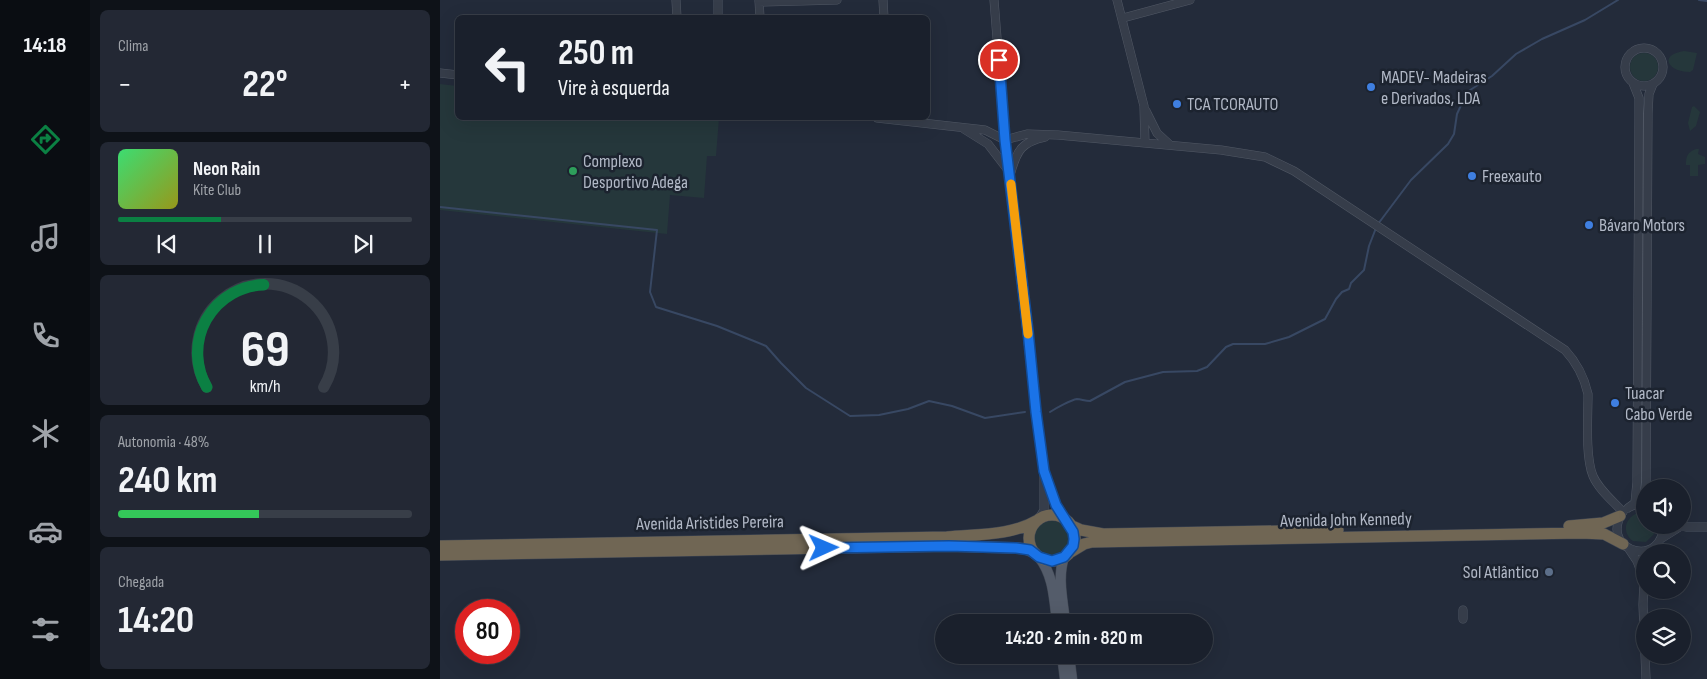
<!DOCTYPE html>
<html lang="pt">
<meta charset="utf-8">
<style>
body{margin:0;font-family:"Sofia Sans Condensed",sans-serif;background:#232834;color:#f1f3f6;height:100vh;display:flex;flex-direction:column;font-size:19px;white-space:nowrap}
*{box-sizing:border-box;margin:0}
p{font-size:16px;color:#9fa3a9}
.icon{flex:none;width:28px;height:28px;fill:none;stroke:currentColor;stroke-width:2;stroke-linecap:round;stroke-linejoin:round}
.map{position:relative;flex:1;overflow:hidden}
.details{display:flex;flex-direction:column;gap:10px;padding:10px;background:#0e1218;width:350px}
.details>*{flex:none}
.top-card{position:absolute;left:15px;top:15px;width:475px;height:105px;border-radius:8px;box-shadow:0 5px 20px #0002,0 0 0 1px #383e48;background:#1a202c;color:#f1f3f6;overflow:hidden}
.controls{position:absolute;left:1196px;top:479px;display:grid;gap:10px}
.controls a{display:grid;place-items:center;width:55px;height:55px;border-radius:50%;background:#1a202c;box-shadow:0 5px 20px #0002,0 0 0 1px #383e48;font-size:25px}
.speed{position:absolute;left:15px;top:599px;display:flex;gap:10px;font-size:25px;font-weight:700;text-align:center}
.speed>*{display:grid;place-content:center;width:65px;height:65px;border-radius:50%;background:#1a202c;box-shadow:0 5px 20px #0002,0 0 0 1px #383e48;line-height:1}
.speed .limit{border:8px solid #d22;background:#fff;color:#111}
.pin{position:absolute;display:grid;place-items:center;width:42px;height:42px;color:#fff;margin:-21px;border:2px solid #fff;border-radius:50%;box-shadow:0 1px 5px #0007}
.me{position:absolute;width:55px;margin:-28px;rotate:89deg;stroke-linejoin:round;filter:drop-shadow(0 0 4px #0008)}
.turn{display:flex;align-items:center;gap:18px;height:105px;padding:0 20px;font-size:22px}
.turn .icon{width:65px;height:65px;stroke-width:2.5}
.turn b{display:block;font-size:35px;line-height:42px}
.big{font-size:38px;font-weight:700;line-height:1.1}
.details .tile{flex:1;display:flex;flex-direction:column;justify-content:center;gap:8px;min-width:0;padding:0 18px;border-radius:8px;background:#232834}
.details .dial{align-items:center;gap:0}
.dial svg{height:130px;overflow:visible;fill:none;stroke:#383e48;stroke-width:7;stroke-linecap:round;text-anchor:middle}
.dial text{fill:#f1f3f6;stroke:none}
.song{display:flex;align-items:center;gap:15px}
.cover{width:60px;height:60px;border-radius:8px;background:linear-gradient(135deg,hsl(140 70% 55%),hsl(60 70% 35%))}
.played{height:5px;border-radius:2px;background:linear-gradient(90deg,#0b8043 35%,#383e48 35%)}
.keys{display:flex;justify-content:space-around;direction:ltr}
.heat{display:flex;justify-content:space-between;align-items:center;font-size:28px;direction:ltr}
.charge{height:8px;border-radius:4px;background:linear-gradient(90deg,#34c759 48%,#383e48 0)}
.trip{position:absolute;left:495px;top:614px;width:278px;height:50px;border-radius:25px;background:#1a202c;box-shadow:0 5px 20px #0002,0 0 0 1px #383e48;font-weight:700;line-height:50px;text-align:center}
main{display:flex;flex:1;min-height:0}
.dock{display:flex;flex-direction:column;width:90px;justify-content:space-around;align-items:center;background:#0a0d12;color:#9fa3a9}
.dock .icon{width:35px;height:35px}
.dock .selected{color:#0b8043}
.dock b{font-size:22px;color:#f1f3f6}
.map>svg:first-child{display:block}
</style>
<main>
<nav class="dock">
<b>14:18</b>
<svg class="icon selected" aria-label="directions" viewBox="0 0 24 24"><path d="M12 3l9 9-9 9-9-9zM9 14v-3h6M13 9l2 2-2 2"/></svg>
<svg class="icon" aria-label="music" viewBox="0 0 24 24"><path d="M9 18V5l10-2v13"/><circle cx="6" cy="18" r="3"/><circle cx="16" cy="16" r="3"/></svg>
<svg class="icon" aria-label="phone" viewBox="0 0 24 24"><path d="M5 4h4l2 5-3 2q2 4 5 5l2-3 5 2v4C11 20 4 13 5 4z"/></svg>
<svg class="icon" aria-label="climate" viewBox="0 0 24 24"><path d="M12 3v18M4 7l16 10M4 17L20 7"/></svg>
<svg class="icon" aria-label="car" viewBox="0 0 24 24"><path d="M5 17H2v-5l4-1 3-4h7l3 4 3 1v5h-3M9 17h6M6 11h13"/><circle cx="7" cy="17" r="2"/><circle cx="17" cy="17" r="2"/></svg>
<svg class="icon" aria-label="filters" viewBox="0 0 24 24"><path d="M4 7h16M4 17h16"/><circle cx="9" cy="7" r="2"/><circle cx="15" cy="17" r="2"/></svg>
</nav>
<section class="details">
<div class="tile"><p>Clima</p>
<div class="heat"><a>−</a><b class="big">22°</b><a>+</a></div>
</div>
<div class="tile">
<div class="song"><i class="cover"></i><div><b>Neon Rain</b><p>Kite Club</p></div></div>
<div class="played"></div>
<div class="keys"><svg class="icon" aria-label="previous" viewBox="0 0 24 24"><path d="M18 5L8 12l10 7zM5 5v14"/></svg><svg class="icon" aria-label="pause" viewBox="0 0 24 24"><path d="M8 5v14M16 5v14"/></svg><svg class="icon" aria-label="next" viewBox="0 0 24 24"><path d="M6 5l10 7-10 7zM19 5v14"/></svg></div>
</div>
<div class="tile dial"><svg viewBox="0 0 100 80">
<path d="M14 69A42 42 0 1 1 86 69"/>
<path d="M14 69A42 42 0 0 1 49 6" stroke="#0b8043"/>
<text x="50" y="56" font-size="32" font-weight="700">69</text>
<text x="50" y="72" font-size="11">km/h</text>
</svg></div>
<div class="tile"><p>Autonomia · 48%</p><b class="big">240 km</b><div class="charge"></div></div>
<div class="tile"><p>Chegada</p><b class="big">14:20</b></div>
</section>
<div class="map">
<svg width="1267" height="679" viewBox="0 0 1267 679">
<rect width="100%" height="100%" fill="#232b3a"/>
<path fill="#25373b" d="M1244,51L1257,53L1253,70L1250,72C1228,72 1218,55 1244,51Z
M1190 67a14 14 0 1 1 28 0a14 14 0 1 1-28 0Z
M0,84L17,86L18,118H279L276,156H267L264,198L230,195L227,234L0,210Z
M1254,106L1260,112L1256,126L1250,131L1248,123L1252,107Z
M1256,149H1259L1258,154L1265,157V164L1258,165V176H1250V165H1246C1246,157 1247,152 1256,149Z
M1197,513L1205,514V525H1215L1214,534L1206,542L1193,541C1182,533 1184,519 1197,513Z
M594 539a18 18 0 1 1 36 0a18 18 0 1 1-36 0Z"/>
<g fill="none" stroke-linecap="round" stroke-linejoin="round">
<path stroke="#384863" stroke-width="2" d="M1259,0L1267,1
M0,207L217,230L210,292L216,307L277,326L326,346L341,363L366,388L410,416L439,415L468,409L489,401L512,406L545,418L585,412
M938,224L971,180L1008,144L1014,134L1017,114L1027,92L1052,76L1076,54L1102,39L1145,20L1178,0
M610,412C616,408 631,400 637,399C641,399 645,401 650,401L685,382L723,372L757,371L767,367L786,347L793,344H825L849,337L885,319L896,299L902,292L909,289L911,283L924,270L929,246L936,228"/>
<g stroke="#515865" stroke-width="9">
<path id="minor" d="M236,0L237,18
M278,0V18
M319,0L320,18
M443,0L444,18
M554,0L565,140L596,412L604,471V510L598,520
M677,0L704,106L705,143
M319,2L397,0
M683,18L750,0
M1185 67a19 19 0 1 1 38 0a19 19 0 1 1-38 0Z
M0,73L18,75
M706,111L717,133L729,144
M437,118L545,130L565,140L587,134L618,135L781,150L825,157L854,171L1125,350C1137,363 1144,376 1148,394C1148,415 1145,457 1153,476C1159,490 1173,501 1183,512
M524,129L548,144L568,170
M571,172C577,150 582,142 605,137
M606,477L616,505L625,520
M1206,488L1208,113L1209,94L1213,84
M1190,507L1194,505H1205
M1188,508L1195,503L1197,482L1199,113V98L1193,83
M1181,515C1161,553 1224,568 1223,525
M1237,525L1247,527H1267
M1222,538L1241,526
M1189,549L1197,561L1204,580L1205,573
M1204,580L1203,605L1206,679
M1023,610V619"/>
</g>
<g stroke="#404753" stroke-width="11">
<path id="major" d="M599,557C614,576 614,599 617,622
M624,557C617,578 623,601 625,622
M622,655L625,679
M629,655L632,679"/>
</g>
<g stroke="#414855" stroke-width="12">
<path id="highway" d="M589 538a23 23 0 1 1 46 0a23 23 0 1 1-46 0Z
M630,525L641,530L663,534L898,530
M1129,526L1163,523L1180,516
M0,546L507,537C537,534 571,536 598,520
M629,553L644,544L652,542L1141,533L1164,534L1183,544
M0,555L509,546L576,548L586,549L595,553"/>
</g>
<use href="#minor" stroke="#363d4a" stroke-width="8"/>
<use href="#major" stroke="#545c6a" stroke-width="10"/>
<use href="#highway" stroke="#706654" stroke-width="11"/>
</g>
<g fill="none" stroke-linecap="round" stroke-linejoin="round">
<g stroke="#114b97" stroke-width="12">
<path id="route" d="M384,548L509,546L576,548L590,550L599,557L612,561L624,557L633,546L634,539L633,532L616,505L604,471L596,412L588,331L565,140L559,60"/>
</g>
<use href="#route" stroke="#1a73e8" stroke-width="9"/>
<path stroke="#f59e0b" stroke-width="9" d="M571,184L588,334"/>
</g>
<g fill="#3f7fe0" stroke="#1c232f" stroke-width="2">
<circle cx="931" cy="87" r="5"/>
<circle cx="737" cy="104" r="5"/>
<circle cx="1032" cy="176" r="5"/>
<circle cx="1149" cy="225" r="5"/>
<circle cx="1175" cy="403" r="5"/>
</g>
<circle fill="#2e9e5b" stroke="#1c232f" stroke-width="2" cx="133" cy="171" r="5"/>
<circle fill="#5c6f8a" stroke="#1c232f" stroke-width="2" cx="1109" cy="572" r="5"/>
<g text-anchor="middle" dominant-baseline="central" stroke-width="5" stroke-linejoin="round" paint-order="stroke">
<g font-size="18" fill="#b1b8c6" stroke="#1c232f" text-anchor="start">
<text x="941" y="77">MADEV- Madeiras<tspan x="941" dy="21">e Derivados, LDA</tspan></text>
<text x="747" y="104">TCA TCORAUTO</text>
<text x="143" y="161">Complexo<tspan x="143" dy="21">Desportivo Adega</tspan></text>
<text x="1042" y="176">Freexauto</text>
<text x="1159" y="225">Bávaro Motors</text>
<text x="1185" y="393">Tuacar<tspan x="1185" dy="21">Cabo Verde</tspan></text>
<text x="1099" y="572" text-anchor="end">Sol Atlântico</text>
</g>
<g font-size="18" fill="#b1b8c6" stroke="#1c232f">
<text transform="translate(906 520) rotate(-1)">Avenida John Kennedy</text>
<text transform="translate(270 523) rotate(-1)">Avenida Aristides Pereira</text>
</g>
</g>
</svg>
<div class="controls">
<a><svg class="icon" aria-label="sound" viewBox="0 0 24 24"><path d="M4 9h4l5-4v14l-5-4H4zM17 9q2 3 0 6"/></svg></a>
<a><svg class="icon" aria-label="search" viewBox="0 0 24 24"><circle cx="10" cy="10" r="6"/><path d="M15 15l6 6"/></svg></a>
<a><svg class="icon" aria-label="layers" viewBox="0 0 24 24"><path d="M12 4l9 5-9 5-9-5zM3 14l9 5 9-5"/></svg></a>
</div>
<div class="speed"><div class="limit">80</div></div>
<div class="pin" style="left:559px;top:60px;background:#d93025"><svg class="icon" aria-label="arrive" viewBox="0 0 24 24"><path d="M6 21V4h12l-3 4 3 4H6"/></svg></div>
<svg class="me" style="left:384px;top:548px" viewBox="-20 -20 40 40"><path d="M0-17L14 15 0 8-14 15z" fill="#1a73e8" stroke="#fff" stroke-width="4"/></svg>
<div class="trip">14:20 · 2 min · 820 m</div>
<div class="top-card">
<div class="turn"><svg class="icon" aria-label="left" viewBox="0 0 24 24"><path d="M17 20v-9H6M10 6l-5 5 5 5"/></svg><div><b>250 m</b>Vire à esquerda</div></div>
</div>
</div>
</main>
